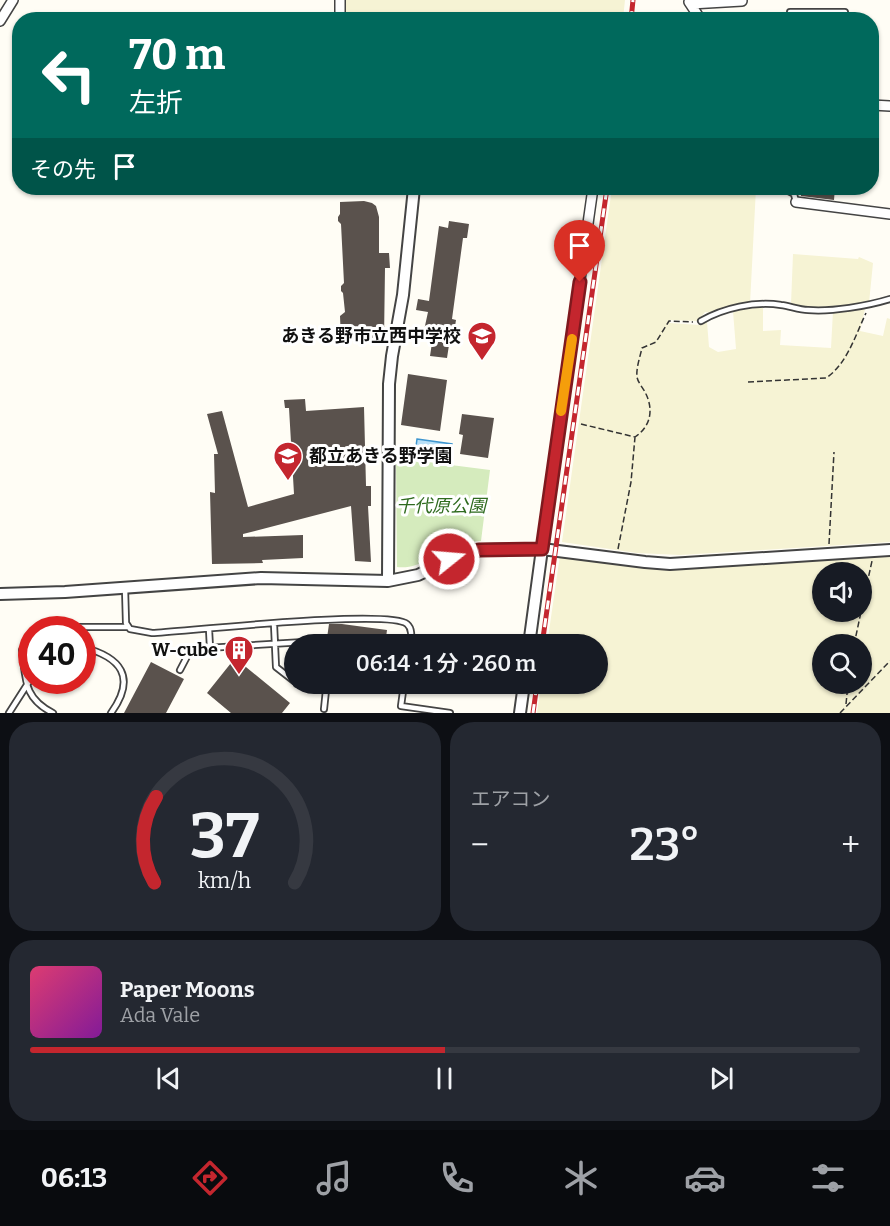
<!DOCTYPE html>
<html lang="ja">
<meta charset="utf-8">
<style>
body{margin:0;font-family:Bitter,"Noto Sans JP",serif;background:#242831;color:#f1f3f6;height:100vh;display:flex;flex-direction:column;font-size:22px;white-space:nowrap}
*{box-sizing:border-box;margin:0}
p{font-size:20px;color:#9ea1a6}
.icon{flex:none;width:33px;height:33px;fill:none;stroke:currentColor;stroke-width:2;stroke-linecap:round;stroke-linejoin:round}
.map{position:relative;height:713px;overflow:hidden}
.drawer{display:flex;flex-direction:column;gap:9px;padding:9px;background:#0d0f14;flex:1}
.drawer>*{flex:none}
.guide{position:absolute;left:12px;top:12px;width:867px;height:183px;border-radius:24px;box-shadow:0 2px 4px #0004;background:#00695c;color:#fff;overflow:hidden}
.buttons{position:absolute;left:812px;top:562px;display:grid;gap:12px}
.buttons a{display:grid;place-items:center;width:60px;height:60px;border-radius:50%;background:#171b24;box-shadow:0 2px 4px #0004;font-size:30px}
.speed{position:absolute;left:18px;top:616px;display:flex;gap:12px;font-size:30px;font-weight:700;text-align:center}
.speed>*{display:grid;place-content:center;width:78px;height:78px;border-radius:50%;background:#171b24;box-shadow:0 2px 4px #0004;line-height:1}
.speed .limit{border:9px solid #d22;background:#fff;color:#111}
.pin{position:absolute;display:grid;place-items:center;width:51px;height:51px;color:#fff;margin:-62px -26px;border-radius:50% 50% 50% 0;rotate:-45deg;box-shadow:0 0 6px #0007}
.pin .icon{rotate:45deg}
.me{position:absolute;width:66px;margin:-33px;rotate:73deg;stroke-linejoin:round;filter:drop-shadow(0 0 4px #0008)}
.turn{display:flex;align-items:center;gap:21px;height:126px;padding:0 18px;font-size:27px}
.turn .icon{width:78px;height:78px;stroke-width:2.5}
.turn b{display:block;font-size:42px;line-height:51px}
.then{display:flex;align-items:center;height:57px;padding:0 18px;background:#0003;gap:12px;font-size:22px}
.big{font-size:45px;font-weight:600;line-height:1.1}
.drawer .tile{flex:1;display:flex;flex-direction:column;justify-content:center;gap:9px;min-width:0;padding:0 21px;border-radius:24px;background:#242831}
.drawer .dial{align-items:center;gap:0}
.dial svg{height:156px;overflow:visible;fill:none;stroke:#363941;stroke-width:7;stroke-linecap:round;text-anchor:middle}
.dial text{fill:#f1f3f6;stroke:none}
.song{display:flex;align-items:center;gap:18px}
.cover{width:72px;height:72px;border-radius:9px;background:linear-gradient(135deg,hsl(340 70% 55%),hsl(290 70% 35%))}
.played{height:6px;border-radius:3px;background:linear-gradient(90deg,#c4262e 50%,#363941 50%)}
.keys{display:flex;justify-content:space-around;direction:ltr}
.heat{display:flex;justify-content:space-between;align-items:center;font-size:33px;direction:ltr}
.drawer .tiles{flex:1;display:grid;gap:9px;grid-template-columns:1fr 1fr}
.tile:last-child{grid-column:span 2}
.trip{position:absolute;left:284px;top:634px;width:324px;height:60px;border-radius:30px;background:#171b24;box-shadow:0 2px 4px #0004;font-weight:600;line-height:60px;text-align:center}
.tab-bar{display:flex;height:96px;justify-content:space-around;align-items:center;background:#090b0e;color:#9ea1a6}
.tab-bar .icon{width:42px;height:42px}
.tab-bar .active{color:#c4262e}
.tab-bar b{font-size:27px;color:#f1f3f6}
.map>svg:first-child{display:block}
</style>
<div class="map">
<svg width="890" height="713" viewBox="0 0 890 713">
<rect width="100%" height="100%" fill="#fffdf5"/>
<path fill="#f6f3d4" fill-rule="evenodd" d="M345,0H625L623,19L345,20Z
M612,188H756L750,304L720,310L714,313L705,312L698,321L670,320V323L699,325L707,322L709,347L718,352L736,349L733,311L763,307V331L781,330L780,345L831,348L833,311L865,309L860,331L883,336L887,318L890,319V542L680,555L637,553L562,542Z
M793,254L858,259L859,257L873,263L869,303L808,308L791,304Z
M560,555L651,567L890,555V713H537L541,684H597V645H547ZM822,573H861V612H822ZM822,645H861V684H822Z"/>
<path fill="#d5ebbd" d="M396,458L490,470L481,541C472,541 463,542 454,546C435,553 419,570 397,567Z"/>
<path fill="#b9e0f7" stroke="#3f96cf" stroke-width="1.5" d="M417,439L452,444L450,459L415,454Z"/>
<path fill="#5a524d" d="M801,188H835L834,200L801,196Z
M364,201L372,203L376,206L379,217V253H389L390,268H385L384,339L341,341L340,316L345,312L343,293L341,291V286L344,283L341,224L338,221V217L340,214V202Z
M449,221L469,224L467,238H463L452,319L456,320L452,345H449L447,358L430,356L433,336L423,335L428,312L416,310L418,299L429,301L439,226L448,228Z
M408,374L447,380L440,431L401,425Z
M305,399L306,411L364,407L366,486H371V506H368L371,562L355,561L351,506L243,534V537L303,535V558L262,560L263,563L212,564L210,492L215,493L214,454H218L207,414L222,411L248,507L294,494L289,408H285L284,400Z
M462,414L494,418L488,458L460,454L463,435L459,434Z
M329,624H342L387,630L385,645H326Z
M235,658L290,703L282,713H231L207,693Z
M151,662L184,679L166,713H124Z"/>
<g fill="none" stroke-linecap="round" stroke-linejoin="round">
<g stroke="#444" stroke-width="8">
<path id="service" d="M790,12H845L846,20
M782,188L794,194L796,202
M701,321C723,308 755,301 781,305C790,306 799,310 808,310C832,312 867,306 890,299
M125,588L126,623L130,629L152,633C188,631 389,609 407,624C413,629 411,638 410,645
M274,624L276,667L294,681
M209,629L210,648
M45,630L60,627H127
M32,637L22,650C26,679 23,698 53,713
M82,647C121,657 137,677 111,713
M180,670L191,649L304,642V645
M297,684L326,690L324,709
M404,684L401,706L450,713
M9,713L32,677"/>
</g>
<g stroke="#444" stroke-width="12">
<path id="minor" d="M340,0V20
M689,2L701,20
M691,4L742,1
M0,21L13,0
M872,105L890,106
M796,202L890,214
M542,549L593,188"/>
</g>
<g stroke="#444" stroke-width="14">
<path id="tertiary" d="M388,581L389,384L392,356L403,295L414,188
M0,594L65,592L261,578L388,581L418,575L462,554L479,550L542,549L645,562L670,564L890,550
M529,645L542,549
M520,713L524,684"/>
</g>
<path stroke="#333" stroke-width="1.5" stroke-dasharray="6 3" stroke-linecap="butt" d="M748,382L826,378C847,364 855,336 866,313
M581,424L635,437C650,427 654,411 646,394C644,389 638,383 637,377C636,368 640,357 642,348L656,342L669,321L693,322
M829,544L834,452
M618,549L631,482L635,437
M861,611L872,561
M854,645L861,612
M846,704L848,684
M840,713L890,661"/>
<use href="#service" stroke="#fff" stroke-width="4.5"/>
<use href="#minor" stroke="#fff" stroke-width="9"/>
<use href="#tertiary" stroke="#fff" stroke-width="10"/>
<g stroke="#c4262e" stroke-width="5">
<path id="rail" d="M631,20L633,0
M542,645L607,188
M533,713L537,684"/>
</g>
<use href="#rail" stroke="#fff" stroke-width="3" stroke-dasharray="9" stroke-linecap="butt"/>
</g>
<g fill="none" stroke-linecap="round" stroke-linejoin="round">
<g stroke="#7f191e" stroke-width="15">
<path id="route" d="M449,559L479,550L542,549L580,282"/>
</g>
<use href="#route" stroke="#c4262e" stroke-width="10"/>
<path stroke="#f59e0b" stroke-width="10" d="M561,411L572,339"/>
</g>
<defs>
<g id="school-pin" transform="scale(1.5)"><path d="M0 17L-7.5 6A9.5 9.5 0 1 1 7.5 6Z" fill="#c4262e" stroke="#fff"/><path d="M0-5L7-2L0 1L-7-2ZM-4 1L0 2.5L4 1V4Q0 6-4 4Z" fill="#fff"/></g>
<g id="building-pin" transform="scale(1.5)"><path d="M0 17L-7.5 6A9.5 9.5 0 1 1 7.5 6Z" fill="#c4262e" stroke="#fff"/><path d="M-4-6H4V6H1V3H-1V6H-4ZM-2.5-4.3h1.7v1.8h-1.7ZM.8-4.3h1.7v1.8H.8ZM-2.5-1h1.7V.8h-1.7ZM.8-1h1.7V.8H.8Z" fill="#fff"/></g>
</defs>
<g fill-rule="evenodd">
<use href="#school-pin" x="482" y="336"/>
<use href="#school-pin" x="288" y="456"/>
<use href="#building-pin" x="239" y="650"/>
</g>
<g text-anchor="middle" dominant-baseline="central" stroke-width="6" stroke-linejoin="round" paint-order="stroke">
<g font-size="18" font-weight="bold" fill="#111" stroke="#fff" text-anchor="end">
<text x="461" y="336">あきる野市立西中学校</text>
<text x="309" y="456" text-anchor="start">都立あきる野学園</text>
<text x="218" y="650">W-cube</text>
</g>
<g font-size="18" font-style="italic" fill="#2f6b1f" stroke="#fff">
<text x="441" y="506">千代原公園</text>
</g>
</g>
</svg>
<div class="buttons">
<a><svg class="icon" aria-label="sound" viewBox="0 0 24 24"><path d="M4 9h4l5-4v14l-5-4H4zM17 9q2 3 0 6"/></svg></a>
<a><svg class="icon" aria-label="search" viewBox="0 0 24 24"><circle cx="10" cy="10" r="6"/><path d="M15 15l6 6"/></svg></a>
</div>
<div class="speed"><div class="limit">40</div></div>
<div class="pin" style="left:580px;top:282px;background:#d93025"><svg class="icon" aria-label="arrive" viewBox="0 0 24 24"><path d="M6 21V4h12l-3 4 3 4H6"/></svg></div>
<svg class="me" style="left:449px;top:559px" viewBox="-20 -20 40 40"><circle r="17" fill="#c4262e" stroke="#fff" stroke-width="3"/><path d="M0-11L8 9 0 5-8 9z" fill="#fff"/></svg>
<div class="trip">06:14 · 1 分 · 260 m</div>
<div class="guide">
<div class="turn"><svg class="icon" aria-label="left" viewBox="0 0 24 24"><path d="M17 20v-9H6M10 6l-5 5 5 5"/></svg><div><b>70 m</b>左折</div></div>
<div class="then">その先<svg class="icon" aria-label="arrive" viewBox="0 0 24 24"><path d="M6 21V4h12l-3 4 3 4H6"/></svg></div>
</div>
</div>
<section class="drawer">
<div class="tiles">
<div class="tile dial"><svg viewBox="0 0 100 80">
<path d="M14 69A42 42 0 1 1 86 69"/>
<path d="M14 69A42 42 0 0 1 15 25" stroke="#c4262e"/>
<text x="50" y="56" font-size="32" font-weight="700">37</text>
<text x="50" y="72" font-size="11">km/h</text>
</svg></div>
<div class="tile"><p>エアコン</p>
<div class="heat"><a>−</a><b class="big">23°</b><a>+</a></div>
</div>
<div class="tile">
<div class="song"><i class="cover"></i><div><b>Paper Moons</b><p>Ada Vale</p></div></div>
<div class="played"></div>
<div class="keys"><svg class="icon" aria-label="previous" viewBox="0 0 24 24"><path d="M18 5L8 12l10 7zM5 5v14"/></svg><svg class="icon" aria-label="pause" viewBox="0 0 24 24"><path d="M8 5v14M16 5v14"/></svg><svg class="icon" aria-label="next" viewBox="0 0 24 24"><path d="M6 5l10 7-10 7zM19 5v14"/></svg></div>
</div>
</div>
</section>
<nav class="tab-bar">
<b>06:13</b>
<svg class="icon active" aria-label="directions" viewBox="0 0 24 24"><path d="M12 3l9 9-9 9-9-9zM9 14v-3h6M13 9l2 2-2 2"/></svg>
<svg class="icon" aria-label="music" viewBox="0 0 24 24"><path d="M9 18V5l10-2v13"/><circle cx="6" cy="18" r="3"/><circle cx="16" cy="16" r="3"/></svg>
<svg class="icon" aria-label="phone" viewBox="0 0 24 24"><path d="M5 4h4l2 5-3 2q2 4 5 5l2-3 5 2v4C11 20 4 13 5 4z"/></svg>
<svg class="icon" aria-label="climate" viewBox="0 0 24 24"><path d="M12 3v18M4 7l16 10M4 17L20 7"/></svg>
<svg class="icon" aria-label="car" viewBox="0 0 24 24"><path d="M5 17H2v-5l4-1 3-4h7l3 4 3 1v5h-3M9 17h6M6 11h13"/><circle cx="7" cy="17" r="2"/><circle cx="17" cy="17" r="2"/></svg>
<svg class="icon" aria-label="filters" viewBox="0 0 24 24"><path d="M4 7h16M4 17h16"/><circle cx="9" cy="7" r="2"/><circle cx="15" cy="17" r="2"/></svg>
</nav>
